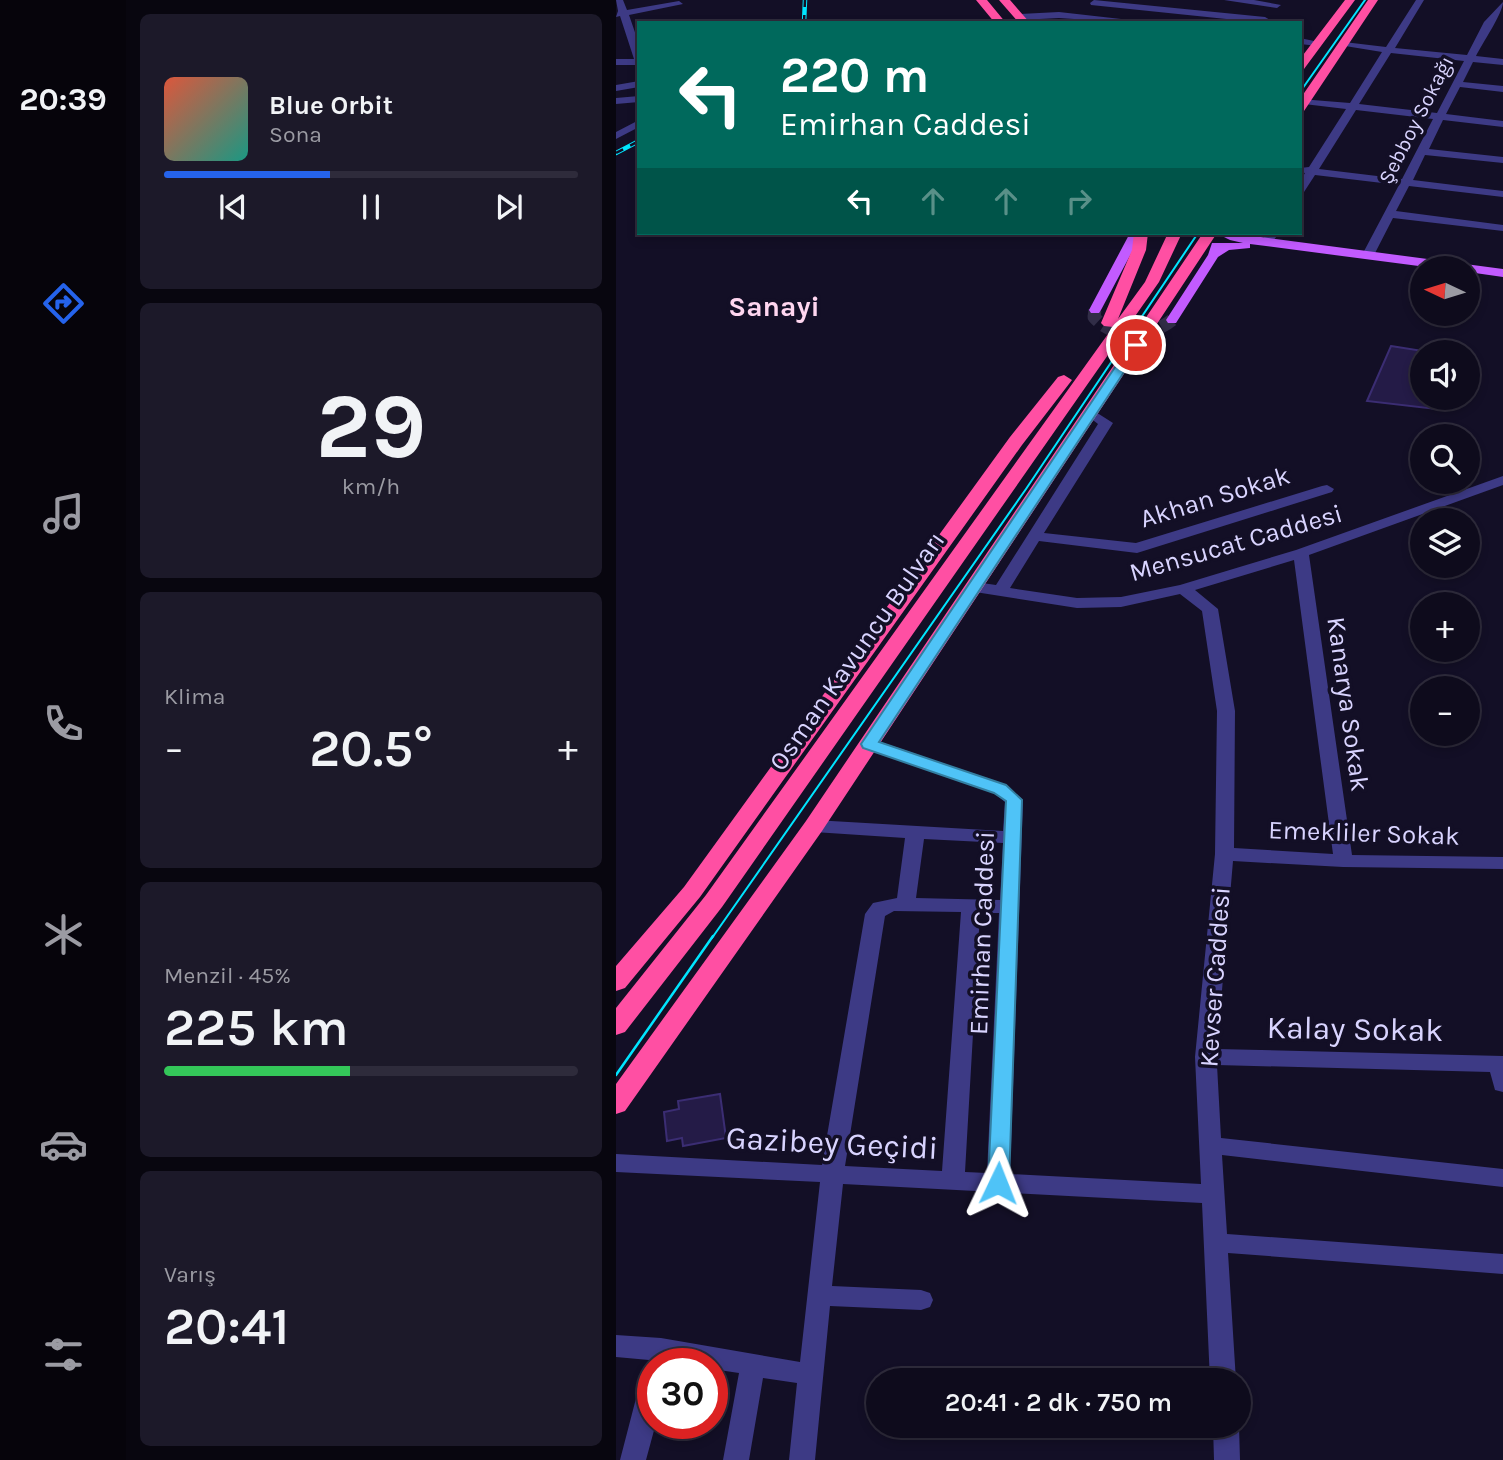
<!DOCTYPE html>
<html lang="tr">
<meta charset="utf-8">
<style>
body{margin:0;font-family:Karla,sans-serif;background:#1c1929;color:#f1f3f6;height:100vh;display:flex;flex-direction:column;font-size:26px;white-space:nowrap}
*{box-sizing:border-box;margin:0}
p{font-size:23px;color:#9b9ba3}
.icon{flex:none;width:38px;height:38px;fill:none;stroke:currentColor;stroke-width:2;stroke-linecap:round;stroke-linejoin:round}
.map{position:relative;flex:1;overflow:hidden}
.side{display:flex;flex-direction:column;gap:14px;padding:14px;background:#08060f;width:490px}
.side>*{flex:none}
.guide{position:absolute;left:21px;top:21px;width:665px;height:214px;border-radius:0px;box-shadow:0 4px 10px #0003,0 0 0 2px #2e2b3b;background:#00695c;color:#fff;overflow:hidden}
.needle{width:46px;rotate:274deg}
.fabs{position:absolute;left:794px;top:256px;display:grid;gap:14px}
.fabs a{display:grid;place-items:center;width:70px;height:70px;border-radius:50%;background:#0e0b1c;box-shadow:0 4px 10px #0003,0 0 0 2px #2e2b3b;font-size:35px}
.speed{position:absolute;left:21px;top:1348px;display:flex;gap:14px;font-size:35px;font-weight:700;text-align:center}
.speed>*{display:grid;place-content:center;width:91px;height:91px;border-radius:50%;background:#0e0b1c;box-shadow:0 4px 10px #0003,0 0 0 2px #2e2b3b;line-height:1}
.speed .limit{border:10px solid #d22;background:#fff;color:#111}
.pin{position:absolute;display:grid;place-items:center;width:60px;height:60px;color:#fff;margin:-30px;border:4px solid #fff;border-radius:50%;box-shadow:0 2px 7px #0007}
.me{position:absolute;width:77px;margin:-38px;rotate:2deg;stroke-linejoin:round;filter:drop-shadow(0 0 5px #0008)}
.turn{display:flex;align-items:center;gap:24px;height:147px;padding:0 28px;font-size:32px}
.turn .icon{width:91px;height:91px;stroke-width:2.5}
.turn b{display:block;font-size:49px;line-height:60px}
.lanes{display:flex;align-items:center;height:66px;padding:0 28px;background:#0003;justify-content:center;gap:35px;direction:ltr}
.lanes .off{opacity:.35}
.big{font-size:52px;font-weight:600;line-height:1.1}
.side .tile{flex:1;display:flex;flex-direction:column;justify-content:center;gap:10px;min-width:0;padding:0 24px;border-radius:10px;background:#1c1929}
.side .dial{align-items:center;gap:0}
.dial b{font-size:91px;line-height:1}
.song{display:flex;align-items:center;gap:21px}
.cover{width:84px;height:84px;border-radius:10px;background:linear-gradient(135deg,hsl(10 70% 55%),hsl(170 70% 35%))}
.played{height:7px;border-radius:4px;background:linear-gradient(90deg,#2563eb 40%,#2e2b3b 40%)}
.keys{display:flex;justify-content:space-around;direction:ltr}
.heat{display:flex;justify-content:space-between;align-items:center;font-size:38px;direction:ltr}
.charge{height:10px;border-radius:5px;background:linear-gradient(90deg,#34c759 45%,#2e2b3b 0)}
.trip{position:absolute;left:250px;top:1368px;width:385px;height:70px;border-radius:35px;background:#0e0b1c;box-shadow:0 4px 10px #0003,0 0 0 2px #2e2b3b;font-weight:600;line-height:70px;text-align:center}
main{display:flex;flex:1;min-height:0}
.dock{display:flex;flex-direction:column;width:126px;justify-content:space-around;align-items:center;background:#06040b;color:#9b9ba3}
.dock .icon{width:49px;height:49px}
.dock .active{color:#2563eb}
.dock b{font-size:32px;color:#f1f3f6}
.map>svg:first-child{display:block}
</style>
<main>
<nav class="dock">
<b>20:39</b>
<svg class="icon active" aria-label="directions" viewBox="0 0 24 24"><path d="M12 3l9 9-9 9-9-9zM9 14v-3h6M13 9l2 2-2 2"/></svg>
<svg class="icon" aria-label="music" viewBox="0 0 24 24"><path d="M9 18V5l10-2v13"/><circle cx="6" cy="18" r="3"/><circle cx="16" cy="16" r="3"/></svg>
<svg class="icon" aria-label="phone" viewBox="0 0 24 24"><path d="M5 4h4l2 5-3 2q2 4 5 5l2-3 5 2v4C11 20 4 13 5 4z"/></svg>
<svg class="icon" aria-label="climate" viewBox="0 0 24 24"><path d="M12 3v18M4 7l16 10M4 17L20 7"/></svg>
<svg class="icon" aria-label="car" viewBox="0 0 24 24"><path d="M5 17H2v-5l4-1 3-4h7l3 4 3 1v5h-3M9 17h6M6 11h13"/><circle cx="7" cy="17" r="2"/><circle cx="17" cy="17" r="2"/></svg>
<svg class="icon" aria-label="filters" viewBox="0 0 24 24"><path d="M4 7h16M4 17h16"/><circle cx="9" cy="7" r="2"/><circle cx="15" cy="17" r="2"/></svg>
</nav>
<section class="side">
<div class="tile">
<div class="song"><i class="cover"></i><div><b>Blue Orbit</b><p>Sona</p></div></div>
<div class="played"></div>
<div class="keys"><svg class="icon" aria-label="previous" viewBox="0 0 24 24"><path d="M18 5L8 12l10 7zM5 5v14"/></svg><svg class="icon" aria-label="pause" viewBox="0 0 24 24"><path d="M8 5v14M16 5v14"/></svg><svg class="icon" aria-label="next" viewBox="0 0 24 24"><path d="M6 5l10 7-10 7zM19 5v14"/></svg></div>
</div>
<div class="tile dial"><b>29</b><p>km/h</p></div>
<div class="tile"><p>Klima</p>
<div class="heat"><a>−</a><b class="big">20.5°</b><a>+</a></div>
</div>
<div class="tile"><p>Menzil · 45%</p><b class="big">225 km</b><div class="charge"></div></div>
<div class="tile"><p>Varış</p><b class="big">20:41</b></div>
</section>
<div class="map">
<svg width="887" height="1460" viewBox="0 0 887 1460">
<rect width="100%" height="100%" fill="#130f26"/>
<path fill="#241b47" stroke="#3b2d73" stroke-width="2" d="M775,346L807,351V397H824L820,409L751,401Z
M104,1094L110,1138L67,1146L66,1138L51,1141L48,1112L63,1109L62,1101Z"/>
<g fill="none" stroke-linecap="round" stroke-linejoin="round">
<path stroke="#312d47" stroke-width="13" stroke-dasharray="13 7" stroke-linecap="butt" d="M479,310L478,317C498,340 534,338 556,320"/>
<path fill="#3d3a85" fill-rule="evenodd" d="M0,0H7L11,10L63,1L67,4L13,15L23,44V65H0V59H18L4,16L0,17L2,11Z
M478,0L649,17L654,20L649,23L475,5L474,3Z
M608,0H638L665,5L661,8Z
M800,0H808L779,48L851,55L868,22L887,2C887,13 866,44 860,56L887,59V65L857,62L847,82L887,86V92L844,87L830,114L887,121V127L827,120L813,149L887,157V163L809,155L797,180L887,191V197L793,186L780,211L887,225V231L777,218L758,255L752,259L746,255L783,185L699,175L688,192L684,193V181L689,173L684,172V168L693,167L730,109L688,104L684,103V99L734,103L766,52L723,45L728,42L770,47ZM775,53L848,61L821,113L743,104ZM740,110L817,119L786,179L703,169Z
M443,12L514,20L518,23L443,18L404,20L399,17L404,14Z
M684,38L707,43L702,46L684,44Z
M23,81V87L0,91V85Z
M23,96V102L0,104V98Z
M23,120V127L0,139V132Z
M651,233H663L655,244L651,246L645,242Z
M475,409L497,423L428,533L520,543L706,486L711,485L718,489L716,492L521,553L423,541L394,588L461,598L505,597L564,585L680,550L887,476V485L693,555L736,855L887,857V869L727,867L617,861L601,1049L887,1056V1092L879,1090L874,1072L601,1065L605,1138L887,1169V1187L606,1155L611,1234L887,1254V1274L612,1253L620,1381H594L586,1203L227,1184L216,1286L305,1290L314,1293L317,1300L314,1307L305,1310L214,1306L199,1460H173L181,1383L147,1378L133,1460H107L123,1373L96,1369V1363H66L0,1357V1335L45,1338L184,1362L204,1182L0,1172V1154L206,1165L249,914L257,903L281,898L289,838L198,832L189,826L198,820L387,831L389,802L378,793L247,748L244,744L247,740H259L390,785L407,800L394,1174L585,1184L579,1057L599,854L601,711L586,611L564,594L505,607L461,608L359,592L351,587L359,582L380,585L482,424L468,413ZM678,560L717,854L618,848L619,711L602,609L579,590ZM308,839L387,843L384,900L300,898ZM278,911L345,912L326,1171L229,1166L269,916ZM364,913H383L371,1173L349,1172Z
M37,1372V1423H40L30,1460H4L24,1383L28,1375Z
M597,1426H623L624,1460H598Z"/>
<path fill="#c25bff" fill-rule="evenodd" d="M514,233H526L485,310L483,313H475L473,310Z
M600,233H615L887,269V277L852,272V268H818L634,244V248L613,250L602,257L560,323H552L550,320L592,255L596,243H627L614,240Z"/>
<path fill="#ff4fa3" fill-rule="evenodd" d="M360,0H371L390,23H379Z
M383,0H394L414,23H403Z
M729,0H739L688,69L684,70V59Z
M752,0H762L688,111L684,112V99Z
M518,233H532L530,250L502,319L529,282L552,233H566L543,282L106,907L9,1032L0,1035V1008L90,895L497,327L488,326L485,323L516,250Z
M587,233H601L206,831L9,1111L0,1114V1084L190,821Z
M448,375L456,380L406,445L84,897L9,988L0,991V966L68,887L394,437L442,377Z"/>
<path stroke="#00e5ff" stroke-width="2" d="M684,92L749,0
M96,938L410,489L582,233"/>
<path stroke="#00e5ff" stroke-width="2.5" d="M0,1075L97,936"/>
<g stroke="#00e5ff" stroke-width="4.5">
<path id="rail" d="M188,23L189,0
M0,153L23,141"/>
</g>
<use href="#rail" stroke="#130f26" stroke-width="2.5" stroke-dasharray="8" stroke-linecap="butt"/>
</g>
<path fill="#4fc3f7" stroke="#337fa1" stroke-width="2" d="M520,342L526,345L263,742L390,785L406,800L393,1183L390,1189L382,1191L375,1189L372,1183L390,801L378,793L247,748L245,744L514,345Z"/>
<g text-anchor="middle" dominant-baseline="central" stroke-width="7" stroke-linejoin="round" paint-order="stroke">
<g font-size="21" fill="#d9d4ff" stroke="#130f26">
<text transform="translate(800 120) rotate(-63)">Şebboy Sokağı</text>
</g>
<g font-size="26" fill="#d9d4ff" stroke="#130f26">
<text transform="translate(599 497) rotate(-17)">Akhan Sokak</text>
<text transform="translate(620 543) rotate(-16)">Mensucat Caddesi</text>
<text transform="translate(241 651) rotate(-55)">Osman Kavuncu Bulvarı</text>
<text transform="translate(732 704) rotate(82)">Kanarya Sokak</text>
<text transform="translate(748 833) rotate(2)">Emekliler Sokak</text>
<text transform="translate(366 933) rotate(-88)">Emirhan Caddesi</text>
<text transform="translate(599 977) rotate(-86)">Kevser Caddesi</text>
</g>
<g font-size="28" font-weight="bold" fill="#ffd6f0" stroke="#130f26">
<text x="158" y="306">Sanayi</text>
</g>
<g font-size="32" fill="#d9d4ff" stroke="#130f26">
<text transform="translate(739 1029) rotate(1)">Kalay Sokak</text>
<text transform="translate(216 1143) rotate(3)">Gazibey Geçidi</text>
</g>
</g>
</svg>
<div class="fabs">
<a><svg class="needle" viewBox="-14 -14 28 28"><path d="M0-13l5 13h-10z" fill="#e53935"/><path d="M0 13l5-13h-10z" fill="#9b9ba3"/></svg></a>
<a><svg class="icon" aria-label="sound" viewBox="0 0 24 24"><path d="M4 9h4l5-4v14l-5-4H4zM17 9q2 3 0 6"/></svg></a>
<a><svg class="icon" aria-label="search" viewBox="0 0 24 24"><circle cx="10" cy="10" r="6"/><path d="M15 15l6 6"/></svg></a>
<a><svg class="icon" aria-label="layers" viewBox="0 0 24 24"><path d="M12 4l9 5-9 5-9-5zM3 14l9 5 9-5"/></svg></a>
<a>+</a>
<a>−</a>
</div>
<div class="speed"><div class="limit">30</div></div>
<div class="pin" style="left:520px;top:345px;background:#d93025"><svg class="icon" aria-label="arrive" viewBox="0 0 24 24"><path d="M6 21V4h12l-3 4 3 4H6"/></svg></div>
<svg class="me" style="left:382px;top:1183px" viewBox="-20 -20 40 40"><path d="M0-17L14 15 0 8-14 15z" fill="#4fc3f7" stroke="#fff" stroke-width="4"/></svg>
<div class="trip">20:41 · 2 dk · 750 m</div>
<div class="guide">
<div class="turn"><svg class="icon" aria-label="left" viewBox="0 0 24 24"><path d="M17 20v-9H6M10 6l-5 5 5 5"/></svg><div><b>220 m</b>Emirhan Caddesi</div></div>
<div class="lanes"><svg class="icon" aria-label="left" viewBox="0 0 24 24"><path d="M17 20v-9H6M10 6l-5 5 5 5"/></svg><svg class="icon off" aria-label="ahead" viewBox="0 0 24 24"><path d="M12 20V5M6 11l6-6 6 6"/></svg><svg class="icon off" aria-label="ahead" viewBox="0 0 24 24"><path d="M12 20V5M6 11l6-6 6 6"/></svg><svg class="icon off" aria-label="right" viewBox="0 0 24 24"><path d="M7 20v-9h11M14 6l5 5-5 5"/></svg></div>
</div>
</div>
</main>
